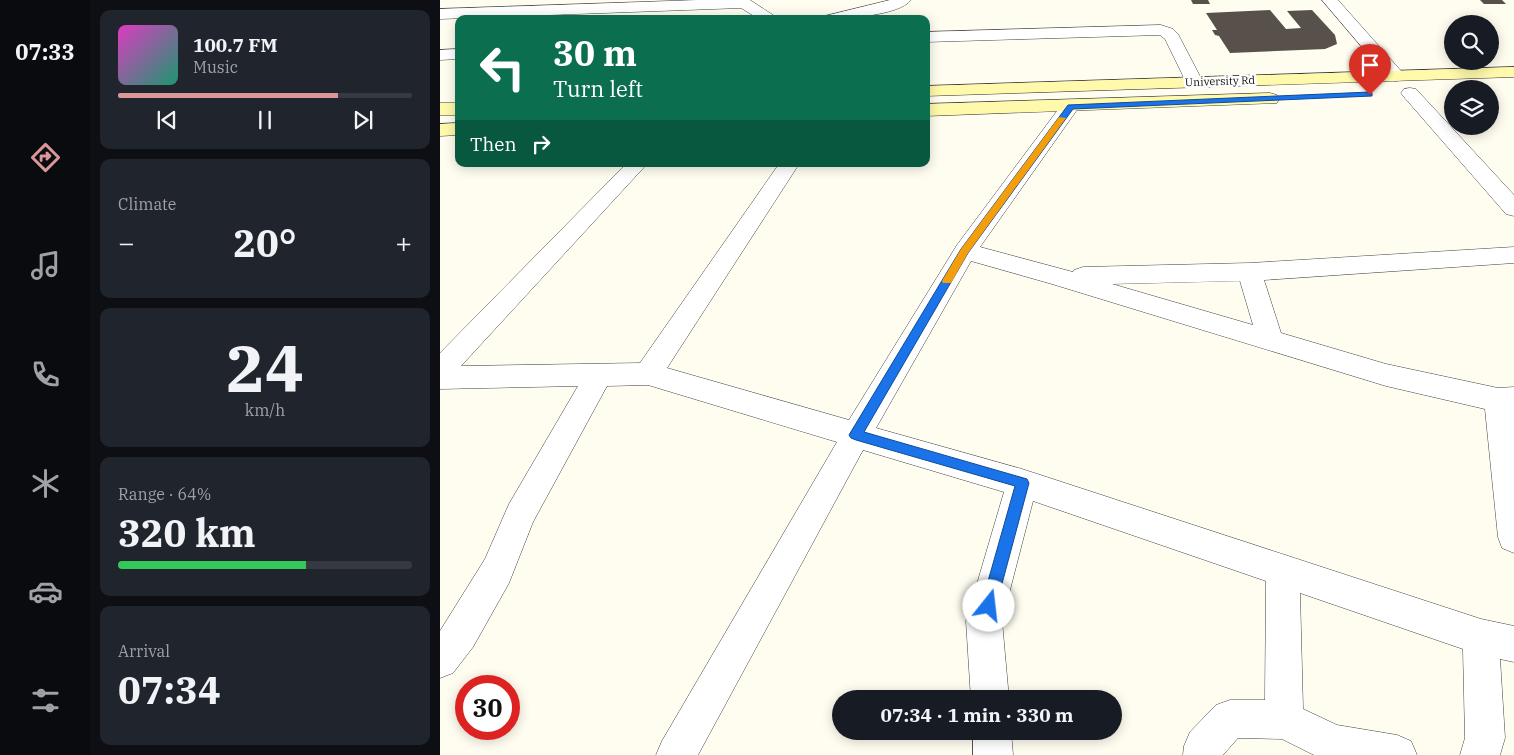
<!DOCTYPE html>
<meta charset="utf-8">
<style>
body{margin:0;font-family:"IBM Plex Serif",serif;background:#20242c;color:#f1f3f6;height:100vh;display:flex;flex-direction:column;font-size:19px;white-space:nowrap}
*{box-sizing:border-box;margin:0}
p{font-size:16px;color:#9ea1a6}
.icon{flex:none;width:28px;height:28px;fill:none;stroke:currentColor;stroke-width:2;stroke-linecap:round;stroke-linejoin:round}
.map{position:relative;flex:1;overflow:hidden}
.panel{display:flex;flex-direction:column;gap:10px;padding:10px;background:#0d0f14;width:350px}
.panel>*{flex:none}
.top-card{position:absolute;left:15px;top:15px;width:475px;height:152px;border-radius:10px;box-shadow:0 2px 12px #0003;background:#0b6e4f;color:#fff;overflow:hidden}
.fabs{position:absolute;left:1004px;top:15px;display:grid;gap:10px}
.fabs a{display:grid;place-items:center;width:55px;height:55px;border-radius:50%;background:#171b24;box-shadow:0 2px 12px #0003;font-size:25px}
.speed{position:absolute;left:15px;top:675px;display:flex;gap:10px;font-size:25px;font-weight:700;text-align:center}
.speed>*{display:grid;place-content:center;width:65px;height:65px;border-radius:50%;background:#171b24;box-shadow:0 2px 12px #0003;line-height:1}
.speed .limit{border:8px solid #d22;background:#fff;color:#111}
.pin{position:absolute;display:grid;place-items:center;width:42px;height:42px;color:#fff;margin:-51px -21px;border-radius:50% 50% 50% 0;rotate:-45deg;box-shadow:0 0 5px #0007}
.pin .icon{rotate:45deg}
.me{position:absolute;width:55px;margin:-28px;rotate:16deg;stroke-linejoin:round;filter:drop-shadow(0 0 4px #0008)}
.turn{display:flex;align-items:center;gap:18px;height:105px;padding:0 15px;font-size:22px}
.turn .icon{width:65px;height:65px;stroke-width:2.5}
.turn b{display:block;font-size:35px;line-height:42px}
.then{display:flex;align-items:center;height:48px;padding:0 15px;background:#0003;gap:10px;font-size:19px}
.big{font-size:38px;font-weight:800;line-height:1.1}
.panel .widget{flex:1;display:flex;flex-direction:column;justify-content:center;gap:8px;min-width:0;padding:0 18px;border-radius:10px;background:#20242c}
.panel .dial{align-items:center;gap:0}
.dial b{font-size:65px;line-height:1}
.song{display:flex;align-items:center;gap:15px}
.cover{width:60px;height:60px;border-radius:8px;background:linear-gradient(135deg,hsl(310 70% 55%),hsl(160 70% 35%))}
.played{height:5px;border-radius:2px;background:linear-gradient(90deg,#db9698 75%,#363941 75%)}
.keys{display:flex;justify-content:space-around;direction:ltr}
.heat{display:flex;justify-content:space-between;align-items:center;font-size:28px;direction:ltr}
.charge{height:8px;border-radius:4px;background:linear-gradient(90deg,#34c759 64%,#363941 0)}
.trip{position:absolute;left:392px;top:690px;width:290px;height:50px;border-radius:25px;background:#171b24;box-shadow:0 2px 12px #0003;font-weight:800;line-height:50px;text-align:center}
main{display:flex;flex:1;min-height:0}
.menu{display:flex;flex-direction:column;width:90px;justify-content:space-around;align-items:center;background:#090b0e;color:#9ea1a6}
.menu .icon{width:35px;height:35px}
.menu .on{color:#db9698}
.menu b{font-size:22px;color:#f1f3f6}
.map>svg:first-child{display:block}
</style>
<main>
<nav class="menu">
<b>07:33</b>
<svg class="icon on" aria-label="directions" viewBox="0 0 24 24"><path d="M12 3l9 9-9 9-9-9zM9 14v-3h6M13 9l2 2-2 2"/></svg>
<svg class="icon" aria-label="music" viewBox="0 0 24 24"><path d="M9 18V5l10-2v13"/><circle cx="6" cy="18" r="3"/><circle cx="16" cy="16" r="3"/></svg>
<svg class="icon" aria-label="phone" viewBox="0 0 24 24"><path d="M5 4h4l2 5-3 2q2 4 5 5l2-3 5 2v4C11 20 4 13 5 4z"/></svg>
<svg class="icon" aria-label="climate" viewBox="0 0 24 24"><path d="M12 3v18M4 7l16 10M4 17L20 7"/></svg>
<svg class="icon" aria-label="car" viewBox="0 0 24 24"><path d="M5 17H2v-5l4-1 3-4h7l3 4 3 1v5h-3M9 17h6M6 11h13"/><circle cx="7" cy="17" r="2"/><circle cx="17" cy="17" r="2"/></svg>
<svg class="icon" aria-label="filters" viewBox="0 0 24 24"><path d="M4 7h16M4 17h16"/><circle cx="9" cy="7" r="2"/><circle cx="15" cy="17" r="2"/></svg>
</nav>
<section class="panel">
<div class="widget">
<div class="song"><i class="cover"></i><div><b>100.7 FM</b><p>Music</p></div></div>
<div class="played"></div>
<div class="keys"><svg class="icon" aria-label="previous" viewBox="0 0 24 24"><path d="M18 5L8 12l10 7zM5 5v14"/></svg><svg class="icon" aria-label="pause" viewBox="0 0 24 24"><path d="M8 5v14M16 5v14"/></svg><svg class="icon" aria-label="next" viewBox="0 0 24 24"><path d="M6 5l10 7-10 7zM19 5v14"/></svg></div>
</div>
<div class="widget"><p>Climate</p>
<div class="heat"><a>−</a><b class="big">20°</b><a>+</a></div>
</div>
<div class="widget dial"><b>24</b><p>km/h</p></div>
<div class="widget"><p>Range · 64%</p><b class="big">320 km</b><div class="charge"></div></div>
<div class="widget"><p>Arrival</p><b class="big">07:34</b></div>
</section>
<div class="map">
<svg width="1074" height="755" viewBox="0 0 1074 755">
<rect width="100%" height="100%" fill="#fffdf0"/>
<path fill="#57504b" d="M751,0H768L770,4H753Z
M1040,0H1062L1066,4H1044Z
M830,10L846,29L861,28L847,11L872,10L895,35L897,44L885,49L790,53L779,36L775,35L772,30H777L766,13Z"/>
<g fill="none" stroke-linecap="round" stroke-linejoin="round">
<g stroke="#414141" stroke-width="1">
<path id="street" d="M258,0H310L339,19H319L301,8L0,19V9Z
M450,0H471C459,16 402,19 383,19L385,16Z
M882,0H898L962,72L965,76L962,80L956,81L950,80Z
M721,25L733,29L738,34L763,82L760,86L754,87L748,86L725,39L720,35L486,42V32Z
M19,49V59L0,60V50Z
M970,88L976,89L1074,195V216L1066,214L964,97L961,93L964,89Z
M630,101L637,103L639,107L540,247L633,272L634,270L643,267L810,263L1074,247V263L824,280L841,333L946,364L1058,388L1074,387V553L1062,548L1058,537L1045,409L946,386L612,284L531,261L436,428L582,469L1041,619L1074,626V662L1060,659L1065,738L1060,755H1020L1025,738L1023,649L860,593L863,709L897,725L957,735L971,741L977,755H874L842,739L798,738L783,755H743L744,746L750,732L776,705L790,700H825L826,581L593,501L562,621L569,699H531L526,621L564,492L423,450L258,755H216L222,741L397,442L208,385L167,386L93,522L69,583L33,647L13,673L0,678V631L45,559L69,504L138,386L0,389V353L186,164H207L21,366L200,363L339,164H359L227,368L409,420L517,245L623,103ZM800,281L813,325L672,284Z
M533,731H571L573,755H533Z"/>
</g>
<g stroke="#303030" stroke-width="1">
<path id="secondary" d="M1074,67V77L486,96V86Z
M830,93L837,95L839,99L837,103L486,116V104Z
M0,103H19V115H0Z
M19,123V135L0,136V124Z"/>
</g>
<use href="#street" fill="#fff" fill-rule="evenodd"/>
<use href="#secondary" fill="#fff9ab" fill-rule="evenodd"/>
</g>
<path fill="#1a73e8" stroke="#114b97" d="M930,92L932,93V96L633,109L528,253L424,432L587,479L589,483L556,606L554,611L549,613L544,611L541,606L575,486L416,440L411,438L409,435L521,249L628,105Z"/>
<path fill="#f59e0b" d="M619,117L626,118L528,253L511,283H503L502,281L521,249Z"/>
<g text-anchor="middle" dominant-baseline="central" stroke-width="5" stroke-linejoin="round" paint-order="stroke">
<g font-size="11" fill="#0e0e0e" stroke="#fff">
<text transform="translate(780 81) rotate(-2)">University Rd</text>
</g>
</g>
</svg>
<div class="fabs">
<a><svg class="icon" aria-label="search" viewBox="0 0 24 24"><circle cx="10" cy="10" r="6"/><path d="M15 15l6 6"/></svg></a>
<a><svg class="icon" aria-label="layers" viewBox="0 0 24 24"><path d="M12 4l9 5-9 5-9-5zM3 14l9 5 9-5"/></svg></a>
</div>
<div class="speed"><div class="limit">30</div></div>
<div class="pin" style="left:930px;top:95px;background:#d93025"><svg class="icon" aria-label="arrive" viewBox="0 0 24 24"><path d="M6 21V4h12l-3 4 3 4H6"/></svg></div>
<svg class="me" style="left:549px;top:606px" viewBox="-20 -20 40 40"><circle r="19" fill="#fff"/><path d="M0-13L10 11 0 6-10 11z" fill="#1a73e8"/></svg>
<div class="trip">07:34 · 1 min · 330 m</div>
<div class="top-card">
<div class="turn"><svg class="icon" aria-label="left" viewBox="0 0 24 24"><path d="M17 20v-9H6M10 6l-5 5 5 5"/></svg><div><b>30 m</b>Turn left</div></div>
<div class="then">Then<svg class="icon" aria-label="right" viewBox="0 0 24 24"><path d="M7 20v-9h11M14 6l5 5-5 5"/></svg></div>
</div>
</div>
</main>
